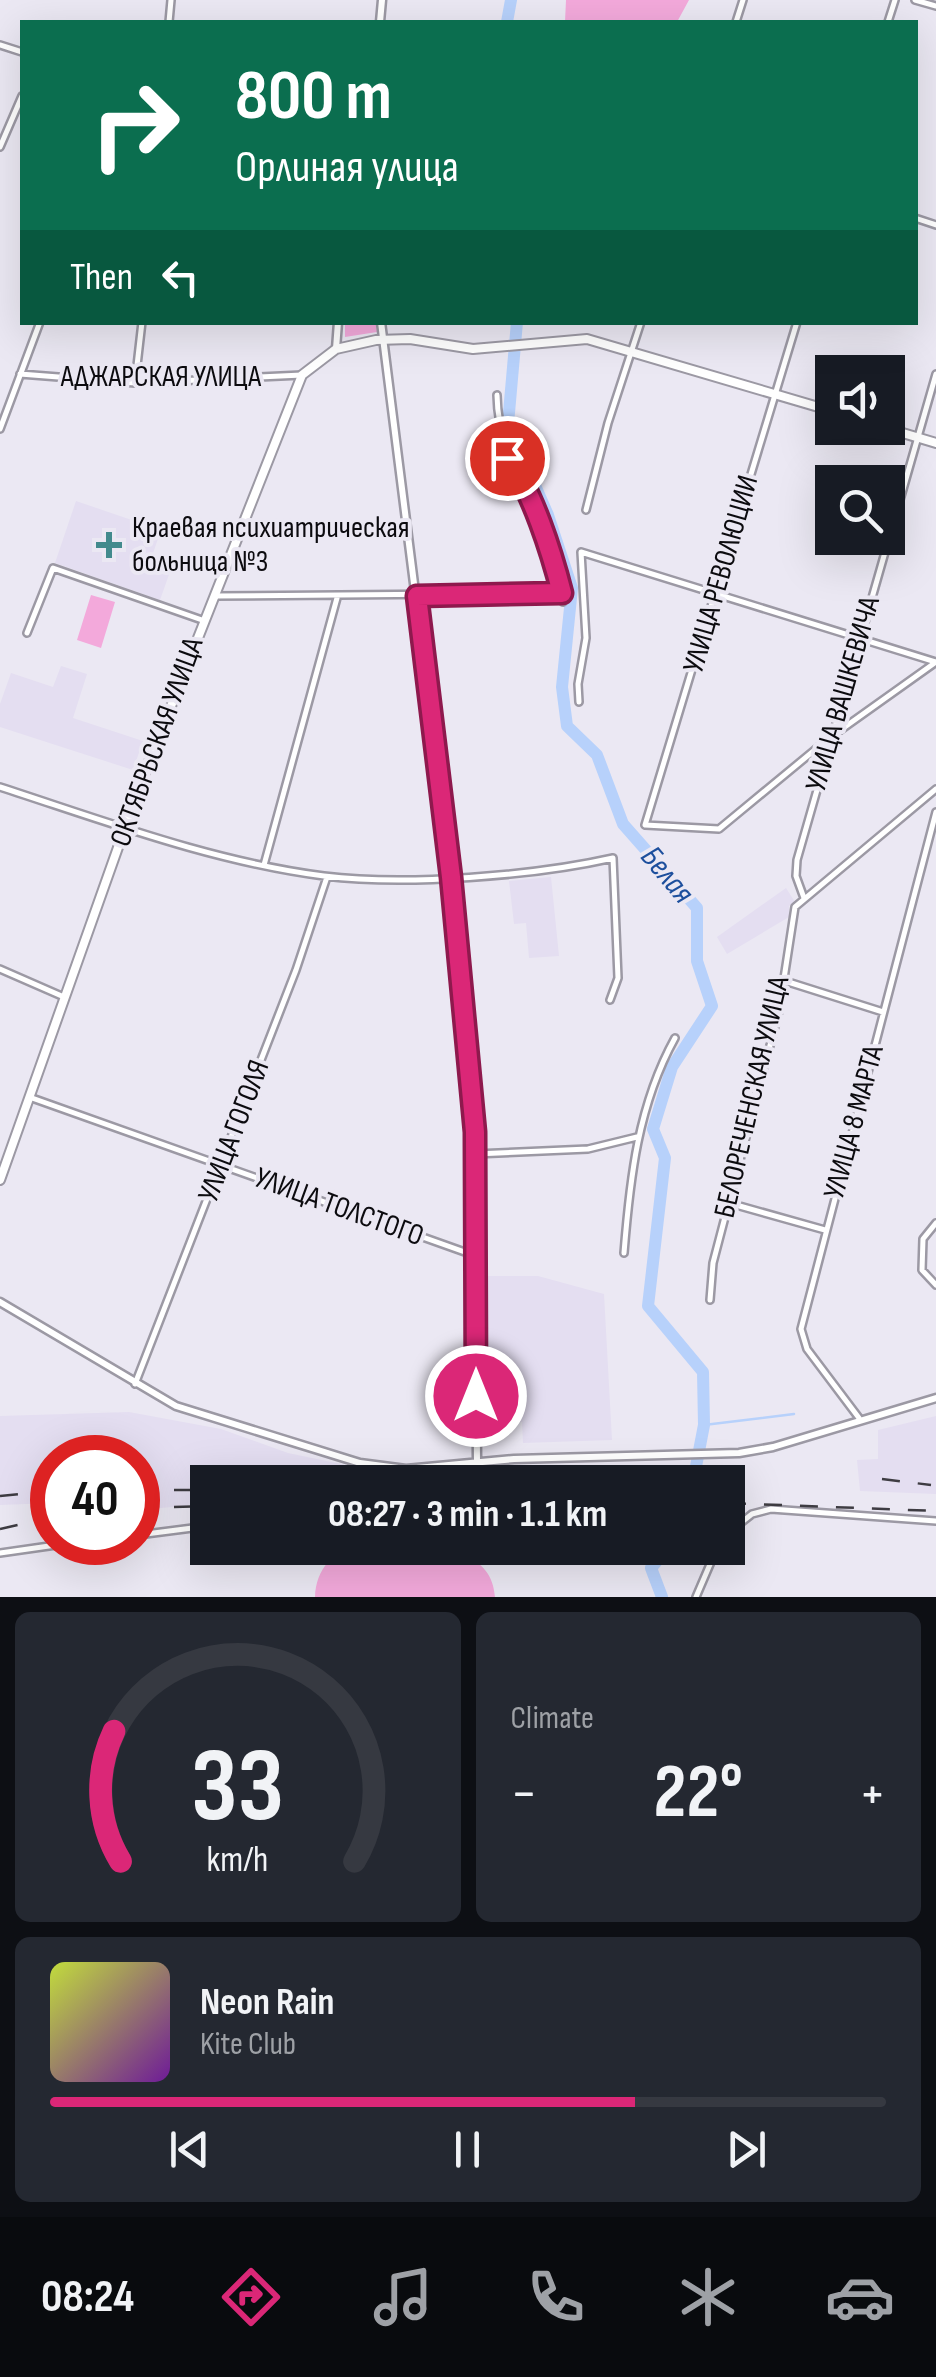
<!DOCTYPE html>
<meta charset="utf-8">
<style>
body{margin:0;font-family:"Sofia Sans Condensed",sans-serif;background:#242831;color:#f1f3f6;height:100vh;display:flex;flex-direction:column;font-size:38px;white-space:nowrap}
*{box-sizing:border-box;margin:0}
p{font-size:32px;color:#9ea1a6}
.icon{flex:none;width:55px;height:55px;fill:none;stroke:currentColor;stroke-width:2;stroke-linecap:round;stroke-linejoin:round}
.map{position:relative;height:1597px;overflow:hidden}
.drawer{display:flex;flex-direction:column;gap:15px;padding:15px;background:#0d0f14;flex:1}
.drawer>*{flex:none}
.top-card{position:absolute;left:20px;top:20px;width:898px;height:305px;border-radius:0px;box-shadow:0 10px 40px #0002;background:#0b6e4f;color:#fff;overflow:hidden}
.tools{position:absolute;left:815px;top:355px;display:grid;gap:20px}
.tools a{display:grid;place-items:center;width:90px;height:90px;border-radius:0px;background:#171b24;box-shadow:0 10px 40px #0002;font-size:50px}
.speed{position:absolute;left:30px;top:1435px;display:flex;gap:20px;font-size:50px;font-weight:700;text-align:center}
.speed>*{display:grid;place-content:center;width:130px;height:130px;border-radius:50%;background:#171b24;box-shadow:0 10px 40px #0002;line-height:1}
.speed .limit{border:15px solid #d22;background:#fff;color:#111}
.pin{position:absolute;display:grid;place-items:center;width:85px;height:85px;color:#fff;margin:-42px;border:5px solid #fff;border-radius:50%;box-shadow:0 2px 10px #0007}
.me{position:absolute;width:110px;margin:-55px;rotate:0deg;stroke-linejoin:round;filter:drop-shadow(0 0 8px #0008)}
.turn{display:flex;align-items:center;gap:35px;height:210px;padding:0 50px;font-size:45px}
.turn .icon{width:130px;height:130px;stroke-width:2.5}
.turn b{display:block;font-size:70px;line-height:85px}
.then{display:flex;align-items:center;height:95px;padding:0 50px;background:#0003;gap:20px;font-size:38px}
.big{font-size:75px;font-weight:700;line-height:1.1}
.drawer .widget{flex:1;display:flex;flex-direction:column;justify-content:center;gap:15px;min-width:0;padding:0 35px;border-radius:15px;background:#242831}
.drawer .dial{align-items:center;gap:0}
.dial svg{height:260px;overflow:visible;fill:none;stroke:#363941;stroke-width:7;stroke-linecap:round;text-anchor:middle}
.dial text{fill:#f1f3f6;stroke:none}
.song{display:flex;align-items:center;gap:30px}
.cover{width:120px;height:120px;border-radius:15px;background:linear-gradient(135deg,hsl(70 70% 55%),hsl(280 70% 35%))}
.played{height:10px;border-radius:5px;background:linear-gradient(90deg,#db2777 70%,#363941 70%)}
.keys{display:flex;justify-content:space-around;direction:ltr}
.heat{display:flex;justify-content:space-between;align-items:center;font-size:55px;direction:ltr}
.drawer .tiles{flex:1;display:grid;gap:15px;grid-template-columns:1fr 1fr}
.widget:last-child{grid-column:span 2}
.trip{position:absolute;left:190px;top:1465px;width:555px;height:100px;border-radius:0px;background:#171b24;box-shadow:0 10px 40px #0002;font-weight:700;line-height:100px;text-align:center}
.tabs{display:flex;height:160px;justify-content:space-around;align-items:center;background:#090b0e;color:#9ea1a6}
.tabs .icon{width:70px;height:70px}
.tabs .on{color:#db2777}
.tabs b{font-size:45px;color:#f1f3f6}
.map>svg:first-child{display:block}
</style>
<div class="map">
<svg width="936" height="1597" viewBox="0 0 936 1597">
<rect width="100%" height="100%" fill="#ebe8f3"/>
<path fill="#e4def1" d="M76,501L161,530L151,559L172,566L160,600L55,563Z
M61,666L87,674L73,718L143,741L133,770L0,727V704L11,673L53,687Z
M551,877L559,956L529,958L526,923L514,924L509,881Z
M786,888L795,902L789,906V917L727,954L717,937Z
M487,1276H538L604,1294L612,1440L523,1443L522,1422L491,1424V1410L512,1407L508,1370L489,1371Z
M129,1412L221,1429L288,1453L408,1478L464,1482H208L207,1504L138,1510V1458H52V1503L0,1505V1416Z
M936,1416V1494L860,1491L857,1460L878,1459V1430Z"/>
<path fill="#f3a9db" d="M566,0H689L677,22H565Z
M345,323H376L377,332L345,337Z
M91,595L115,602L101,648L77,640Z
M362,1548C405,1550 491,1535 495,1597H315C316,1569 333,1549 362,1548Z"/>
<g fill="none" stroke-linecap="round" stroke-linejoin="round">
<path stroke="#b7d1fb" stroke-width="2.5" d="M704,1425L794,1414"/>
<path stroke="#b7d1fb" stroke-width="12" d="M507,22L511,0
M517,322L508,424L548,515L572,588L562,687L567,726L597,755L623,824L697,908V961L712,1006L672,1067L653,1129L665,1158L648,1306L703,1372L704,1425L693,1482
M662,1597L651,1568L668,1548"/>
<g stroke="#9c99a4" stroke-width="10">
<path id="minor" d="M915,0L936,6
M169,22L171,0
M736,22L743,0
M888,22L895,0
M0,45L22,52
M0,147L22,96
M915,218L936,225
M797,322L645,825L719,829L828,739L936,662
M20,374L135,383L302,375
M135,383L142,322
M497,395C498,470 553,528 563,602
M0,429L40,322
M586,510L608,423L641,322
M215,596L561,593
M27,633L53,568L202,620
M579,702L578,684L586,638L581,552L936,662
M0,787C105,821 214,862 324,876C406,886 533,876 613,858L618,978L610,1000
M264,865L337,598
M804,898L796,876L797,860L936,374
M0,969L64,997
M785,981L883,1012
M32,1098L476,1256
M475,1154L588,1149L637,1137
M729,1203L825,1230
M936,1223L923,1239L922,1270L936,1285
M624,1253C630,1178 638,1105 675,1038
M710,1300L713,1263L779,1011L795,907L936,789
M135,1384L296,970L327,877
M859,1418L807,1349L801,1329L936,812
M728,1533L752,1514L771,1509L936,1521
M138,1535L208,1526
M0,1553L77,1542
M696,1597L717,1548"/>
</g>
<g stroke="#9c99a4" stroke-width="11">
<path id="tertiary" d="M380,22L382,0
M381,322L451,877L475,1133L477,1462
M336,349L338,322
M0,1302L176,1406L360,1463L406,1469L514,1459L739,1453L773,1447L936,1398"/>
</g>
<g stroke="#9c99a4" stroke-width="12">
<path id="secondary" d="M886,428L936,443
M0,1180L143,777L302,375L336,349L376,340L410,339L473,349L587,339L832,411"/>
</g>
<use href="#minor" stroke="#fff" stroke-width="5"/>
<use href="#tertiary" stroke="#fff" stroke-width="6"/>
<use href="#secondary" stroke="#fff" stroke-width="8"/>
<path stroke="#3e3c42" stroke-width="2.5" stroke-dasharray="18 18" stroke-linecap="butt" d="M882,1479L931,1485
M138,1490H208
M0,1496L52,1491
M728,1503L936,1511
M138,1508L208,1506
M0,1529L52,1517"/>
</g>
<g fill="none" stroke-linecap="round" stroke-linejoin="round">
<g stroke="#8e194d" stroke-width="25">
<path id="route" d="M476,1396L475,1132L451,877L417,596L562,593C552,554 532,489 507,458"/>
</g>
<use href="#route" stroke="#db2777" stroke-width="18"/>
</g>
<path fill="#428a8d" stroke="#ebe8f3" stroke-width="4" d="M104 530h10v10h10v10h-10v10h-10v-10h-10v-10h10z"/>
<g text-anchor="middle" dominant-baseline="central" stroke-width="8" stroke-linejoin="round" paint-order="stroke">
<g font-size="30" fill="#0c0b0f" stroke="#ebe8f3">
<text x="161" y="377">АДЖАРСКАЯ УЛИЦА</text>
<text transform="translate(721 574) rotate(-74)">УЛИЦА РЕВОЛЮЦИИ</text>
<text transform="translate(843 694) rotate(-74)">УЛИЦА ВАШКЕВИЧА</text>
<text transform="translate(157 742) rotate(-70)">ОКТЯБРЬСКАЯ УЛИЦА</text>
<text transform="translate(752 1097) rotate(-77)">БЕЛОРЕЧЕНСКАЯ УЛИЦА</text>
<text transform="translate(854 1122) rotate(-75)">УЛИЦА 8 МАРТА</text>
<text transform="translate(234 1131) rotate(-69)">УЛИЦА ГОГОЛЯ</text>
<text transform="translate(339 1207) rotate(20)">УЛИЦА ТОЛСТОГО</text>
</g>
<g font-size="30" fill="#0c0b0f" stroke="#ebe8f3" text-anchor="start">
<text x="132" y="528">Краевая психиатрическая<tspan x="132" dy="34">больница №3</tspan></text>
</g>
<g font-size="32" font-style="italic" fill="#1d4f9d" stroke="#ebe8f3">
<text transform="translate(667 875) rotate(50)">Белая</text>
</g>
</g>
</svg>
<div class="tools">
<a><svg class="icon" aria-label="sound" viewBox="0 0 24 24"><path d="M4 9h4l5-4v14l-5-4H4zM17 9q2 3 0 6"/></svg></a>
<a><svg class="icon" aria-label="search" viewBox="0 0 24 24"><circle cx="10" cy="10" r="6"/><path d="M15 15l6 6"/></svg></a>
</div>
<div class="speed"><div class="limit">40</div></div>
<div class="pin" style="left:507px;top:458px;background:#d93025"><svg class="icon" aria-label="arrive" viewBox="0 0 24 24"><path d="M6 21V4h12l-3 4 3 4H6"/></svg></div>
<svg class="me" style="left:476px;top:1396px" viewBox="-20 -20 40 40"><circle r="17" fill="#db2777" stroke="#fff" stroke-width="3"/><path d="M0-11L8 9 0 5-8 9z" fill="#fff"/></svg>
<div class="trip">08:27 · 3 min · 1.1 km</div>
<div class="top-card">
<div class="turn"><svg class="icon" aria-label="right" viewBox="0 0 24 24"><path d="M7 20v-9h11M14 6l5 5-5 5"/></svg><div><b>800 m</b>Орлиная улица</div></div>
<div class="then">Then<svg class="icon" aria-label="left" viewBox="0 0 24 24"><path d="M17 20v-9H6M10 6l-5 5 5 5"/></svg></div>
</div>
</div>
<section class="drawer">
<div class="tiles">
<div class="widget dial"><svg viewBox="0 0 100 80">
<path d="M14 69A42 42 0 1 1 86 69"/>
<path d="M14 69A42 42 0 0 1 12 29" stroke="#db2777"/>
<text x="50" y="56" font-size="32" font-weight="700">33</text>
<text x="50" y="72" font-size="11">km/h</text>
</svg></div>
<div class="widget"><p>Climate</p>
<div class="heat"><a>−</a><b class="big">22°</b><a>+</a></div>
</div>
<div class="widget">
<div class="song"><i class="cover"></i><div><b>Neon Rain</b><p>Kite Club</p></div></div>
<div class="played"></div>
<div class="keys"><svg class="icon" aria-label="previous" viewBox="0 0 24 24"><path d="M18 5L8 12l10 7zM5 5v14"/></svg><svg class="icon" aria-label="pause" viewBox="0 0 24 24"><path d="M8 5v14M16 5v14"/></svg><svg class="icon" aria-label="next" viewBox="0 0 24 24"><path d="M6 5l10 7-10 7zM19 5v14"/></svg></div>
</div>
</div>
</section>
<nav class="tabs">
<b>08:24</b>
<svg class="icon on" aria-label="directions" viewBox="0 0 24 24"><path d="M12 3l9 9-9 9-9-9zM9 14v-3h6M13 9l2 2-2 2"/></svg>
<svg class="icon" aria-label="music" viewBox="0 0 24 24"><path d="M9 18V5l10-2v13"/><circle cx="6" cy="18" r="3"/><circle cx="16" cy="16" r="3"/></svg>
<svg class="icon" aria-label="phone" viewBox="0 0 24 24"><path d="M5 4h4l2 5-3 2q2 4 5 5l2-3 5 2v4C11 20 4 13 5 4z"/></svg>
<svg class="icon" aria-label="climate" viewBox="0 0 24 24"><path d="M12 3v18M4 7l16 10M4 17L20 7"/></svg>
<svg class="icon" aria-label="car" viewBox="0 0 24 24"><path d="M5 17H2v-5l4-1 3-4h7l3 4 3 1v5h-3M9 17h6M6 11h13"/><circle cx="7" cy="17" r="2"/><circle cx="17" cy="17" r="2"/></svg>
</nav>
